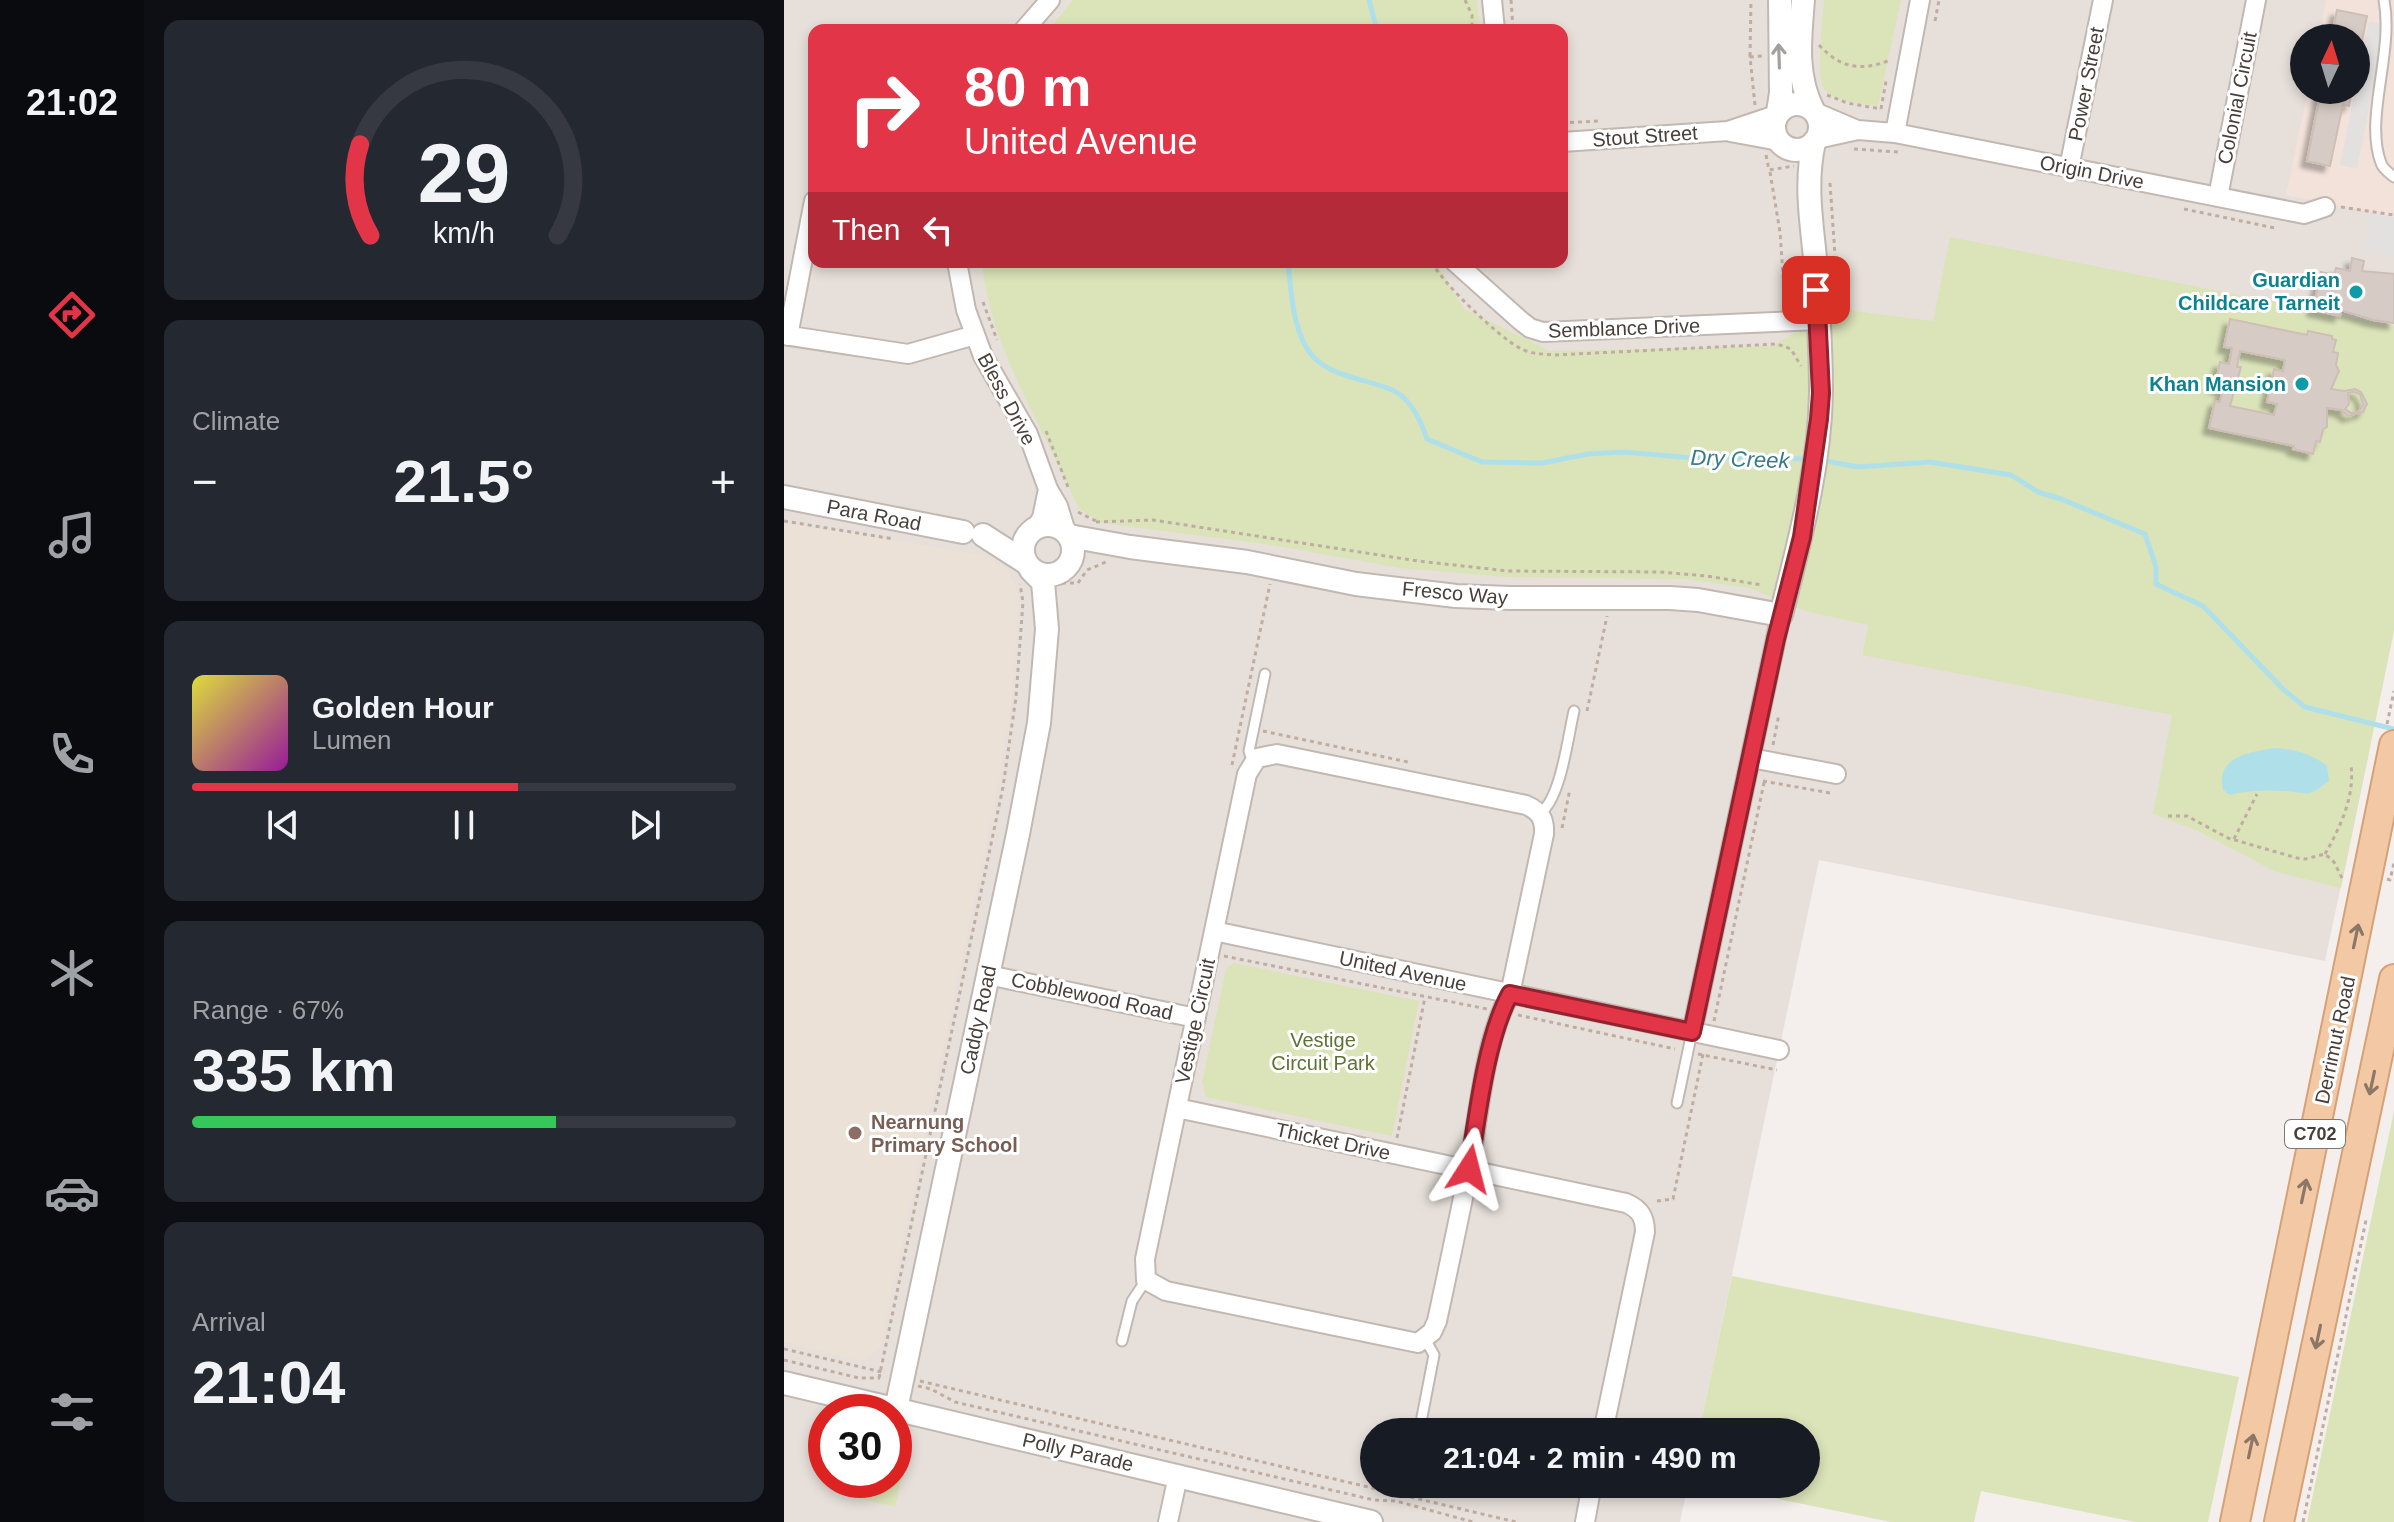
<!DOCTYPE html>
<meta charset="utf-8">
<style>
body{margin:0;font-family:Helvetica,sans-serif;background:#242831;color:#f1f3f6;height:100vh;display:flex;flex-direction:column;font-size:30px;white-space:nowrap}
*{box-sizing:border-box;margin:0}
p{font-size:26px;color:#9ea1a6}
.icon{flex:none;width:44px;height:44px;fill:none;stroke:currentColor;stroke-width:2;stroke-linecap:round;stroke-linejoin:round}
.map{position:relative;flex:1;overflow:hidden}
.panel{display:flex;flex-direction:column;gap:20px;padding:20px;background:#0d0f14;width:640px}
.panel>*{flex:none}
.guide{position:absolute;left:24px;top:24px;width:760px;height:244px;border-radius:16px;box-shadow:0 4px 12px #0003;background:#e23547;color:#fff;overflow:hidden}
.needle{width:52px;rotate:4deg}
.buttons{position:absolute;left:1506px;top:24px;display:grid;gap:16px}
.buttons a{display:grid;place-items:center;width:80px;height:80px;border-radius:50%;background:#171b24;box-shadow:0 4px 12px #0003;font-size:40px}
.speed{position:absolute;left:24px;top:1394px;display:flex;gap:16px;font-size:40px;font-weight:700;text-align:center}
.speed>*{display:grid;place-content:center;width:104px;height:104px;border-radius:50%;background:#171b24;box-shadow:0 4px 12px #0003;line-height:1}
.speed .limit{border:12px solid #d22;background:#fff;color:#111}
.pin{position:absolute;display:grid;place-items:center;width:68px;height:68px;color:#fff;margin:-34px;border-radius:16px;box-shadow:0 4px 12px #0006}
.me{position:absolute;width:88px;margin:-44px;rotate:9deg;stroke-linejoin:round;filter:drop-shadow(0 0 6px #0008)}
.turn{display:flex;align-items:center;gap:28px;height:168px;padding:0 24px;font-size:36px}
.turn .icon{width:104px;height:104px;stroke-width:2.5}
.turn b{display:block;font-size:56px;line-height:68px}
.then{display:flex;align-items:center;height:76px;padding:0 24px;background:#0003;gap:16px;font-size:30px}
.big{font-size:60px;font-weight:700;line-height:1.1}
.panel .widget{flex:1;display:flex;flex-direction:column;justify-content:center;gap:12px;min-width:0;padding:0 28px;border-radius:16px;background:#242831}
.panel .dial{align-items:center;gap:0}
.dial svg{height:208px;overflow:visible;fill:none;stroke:#363941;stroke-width:7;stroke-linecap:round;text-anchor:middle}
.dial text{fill:#f1f3f6;stroke:none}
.song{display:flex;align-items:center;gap:24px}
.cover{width:96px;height:96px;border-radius:12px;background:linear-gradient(135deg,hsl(60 70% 55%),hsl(300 70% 35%))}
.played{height:8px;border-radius:4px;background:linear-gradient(90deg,#e23547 60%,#363941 60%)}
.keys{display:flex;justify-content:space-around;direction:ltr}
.heat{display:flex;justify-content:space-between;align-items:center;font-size:44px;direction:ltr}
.charge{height:12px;border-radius:6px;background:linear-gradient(90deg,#34c759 67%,#363941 0)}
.trip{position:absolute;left:576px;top:1418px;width:460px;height:80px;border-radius:40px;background:#171b24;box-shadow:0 4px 12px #0003;font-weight:700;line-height:80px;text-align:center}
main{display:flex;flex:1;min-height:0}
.tab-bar{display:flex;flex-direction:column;width:144px;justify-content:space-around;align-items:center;background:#090b0e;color:#9ea1a6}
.tab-bar .icon{width:56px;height:56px}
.tab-bar .active{color:#e23547}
.tab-bar b{font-size:36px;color:#f1f3f6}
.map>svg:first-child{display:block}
</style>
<main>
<nav class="tab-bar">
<b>21:02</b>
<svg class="icon active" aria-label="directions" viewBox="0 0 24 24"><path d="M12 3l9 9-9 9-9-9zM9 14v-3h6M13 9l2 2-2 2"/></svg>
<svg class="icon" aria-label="music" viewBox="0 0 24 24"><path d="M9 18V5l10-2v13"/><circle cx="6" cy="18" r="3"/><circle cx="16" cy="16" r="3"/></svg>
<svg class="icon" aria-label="phone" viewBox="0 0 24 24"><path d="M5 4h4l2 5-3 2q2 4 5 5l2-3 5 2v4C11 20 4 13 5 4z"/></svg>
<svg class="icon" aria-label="climate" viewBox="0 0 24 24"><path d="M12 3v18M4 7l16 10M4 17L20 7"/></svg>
<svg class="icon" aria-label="car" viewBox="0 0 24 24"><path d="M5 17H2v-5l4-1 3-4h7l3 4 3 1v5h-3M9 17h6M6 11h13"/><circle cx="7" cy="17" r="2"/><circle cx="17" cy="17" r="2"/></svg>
<svg class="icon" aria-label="filters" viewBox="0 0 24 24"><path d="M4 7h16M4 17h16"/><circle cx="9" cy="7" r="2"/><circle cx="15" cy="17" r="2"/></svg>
</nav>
<section class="panel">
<div class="widget dial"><svg viewBox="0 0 100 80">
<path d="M14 69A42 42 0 1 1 86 69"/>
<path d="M14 69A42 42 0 0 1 10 34" stroke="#e23547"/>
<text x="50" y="56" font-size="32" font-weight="700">29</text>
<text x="50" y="72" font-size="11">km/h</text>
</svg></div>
<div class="widget"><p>Climate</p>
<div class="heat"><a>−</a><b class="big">21.5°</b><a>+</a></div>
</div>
<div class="widget">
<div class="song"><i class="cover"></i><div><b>Golden Hour</b><p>Lumen</p></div></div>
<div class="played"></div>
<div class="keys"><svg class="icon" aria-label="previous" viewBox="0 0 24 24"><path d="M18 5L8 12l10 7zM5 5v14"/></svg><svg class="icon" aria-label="pause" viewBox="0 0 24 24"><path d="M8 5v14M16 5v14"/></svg><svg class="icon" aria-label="next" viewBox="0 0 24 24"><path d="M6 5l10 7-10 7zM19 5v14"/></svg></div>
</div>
<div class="widget"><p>Range · 67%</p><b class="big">335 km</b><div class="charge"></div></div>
<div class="widget"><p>Arrival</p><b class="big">21:04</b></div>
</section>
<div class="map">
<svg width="1610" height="1522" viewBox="0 0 1610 1522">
<defs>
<filter id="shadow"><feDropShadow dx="-6" dy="6" stdDeviation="2" flood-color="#0004"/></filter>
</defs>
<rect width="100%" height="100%" fill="#f4efec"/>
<path fill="#e7e0da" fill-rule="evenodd" d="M0,0H1610V486L1167,237L1078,654L1585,753L1541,961L1035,860L915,1432H590V1484H904L896,1522H0ZM30,30H778V262H30ZM1520,38H1572V90H1520ZM42,1412H110V1480H42Z"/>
<path fill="#f3e2da" d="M1542,0H1610V217L1502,195L1524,90H1572V38H1535Z"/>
<path fill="#ebe1d7" d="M0,522L201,556L224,570L235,595L227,704L214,786L98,1339L95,1349L81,1360H71L0,1342Z"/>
<path fill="#dbe3b9" d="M289,0H693L696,30H264Z
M1040,0H1117L1094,106C1079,103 1050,103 1040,89C1031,78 1039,16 1040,0Z
M1166,237L1610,326V631L1557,888L1492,872L1412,830L1369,814L1388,715L1078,655L1084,625L1021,611L965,588L901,579L723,577L616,568L488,545L318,523L294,508C261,429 205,347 198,262H652L680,309L766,351L987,346L1056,309L1149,321Z
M450,963L635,1001L608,1136L422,1097L418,1082L442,969Z
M1610,1111V1522H1523Z
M948,1276L1455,1377L1424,1522H1351L1197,1491L1190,1522H1107L921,1484H1022V1432H915Z
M110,1430L127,1434L111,1507L75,1498L79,1480H110Z"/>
<path fill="#e3e1df" d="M1585,21L1602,25L1573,169L1556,165Z
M1587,213L1610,217V257L1580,251Z"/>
<path fill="#afe0e9" d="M1491,748C1509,749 1528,754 1543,766L1545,781C1540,784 1534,790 1529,792C1520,796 1512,791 1503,791C1484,790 1465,790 1446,795L1439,790C1431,756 1467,752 1491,748Z"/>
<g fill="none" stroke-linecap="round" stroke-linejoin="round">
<path stroke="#afe0e9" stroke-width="5" d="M585,0L593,30
M504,262C507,289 508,322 522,347C540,378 579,377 608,390C627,398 637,421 643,439L698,462L758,463L804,454L840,452L921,459L982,456L1027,460
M1037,460L1074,467L1146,462L1227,475L1254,492L1277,499L1361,534L1372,567V584L1419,606L1500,690L1521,707L1610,729"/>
</g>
<path fill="#d7ccc5" stroke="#cebfb6" stroke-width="2" fill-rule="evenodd" filter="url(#shadow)" d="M1553,10L1583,16L1572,71V38H1547Z
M1537,90H1568L1565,106L1559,104L1546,166L1523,161Z
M1568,258L1580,261L1578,271L1610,274V323L1589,320L1557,310L1556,316L1529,310L1537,272L1550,275L1552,268L1566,271Z
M1446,319L1523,335L1524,331L1548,336V339L1552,340L1549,352L1554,353L1552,365L1555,371L1547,389L1560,391L1571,389L1577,392L1583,404L1579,412L1564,416L1557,410L1543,408V427L1539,429L1536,442L1532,441L1529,454L1509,449L1510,446L1425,428L1431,401L1436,402L1439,389L1431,387L1436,362L1445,364L1448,348L1440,347ZM1456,351L1501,360L1499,371L1490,369L1483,402L1493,404L1490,415L1446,406L1457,367H1453ZM1569,392L1576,394L1579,405L1574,412L1567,413L1561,409L1565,404L1564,393Z"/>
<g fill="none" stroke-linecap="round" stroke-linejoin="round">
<g stroke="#c2b8b2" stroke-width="13">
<path id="service" d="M1600,0C1610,53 1580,118 1597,163C1599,169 1605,173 1610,177
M469,763L465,751L481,674
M756,813C777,799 784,736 790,711
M893,1103L908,1032
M338,1341L348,1301L362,1280
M638,1417L650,1355L641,1339"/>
</g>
<g stroke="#c2b8b2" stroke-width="22">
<path id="minor" d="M708,0L711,30
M240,30L266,0
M1031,112L1071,129
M946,132L995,141
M1111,133L1136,0
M1033,139L1074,130L1111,133L1520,214L1541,207
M778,142L944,131L992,115
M1285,168L1319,0
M1434,197L1472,0
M173,262L182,310L199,356L244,434L264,489L274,506L282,532
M671,262L737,321L746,328L759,332L1034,320
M0,335L124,354L191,335
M4,336L30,201
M252,527L258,518L264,489
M493,754L742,805C756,811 761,819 760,834L726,994C700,1041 695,1115 685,1168C675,1219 664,1270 653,1321L648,1332L634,1343L382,1291L362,1280L361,1259L463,774L473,758Z
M967,758L1052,774
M430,931L995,1050
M204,975L412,1018
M908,1032L997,615
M393,1108L842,1203C856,1209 861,1217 861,1232L819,1432
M384,1522L394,1476
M801,1522L808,1484"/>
</g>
<g stroke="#c2b8b2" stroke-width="26">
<path id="tertiary" d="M1019,0C1016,38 1011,75 1029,110
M990 127a23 23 0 1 1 46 0a23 23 0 1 1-46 0Z
M994,112L997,93L996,0
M0,497L179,532
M239 550a25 25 0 1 1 50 0a25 25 0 1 1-50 0Z
M199,535L241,562
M285,536L346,547L463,562L572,584L672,596L726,598H886L914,600L997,615C1015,542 1036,468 1037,392C1037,348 1034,302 1031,258C1027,218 1021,182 1030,142
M0,1383L587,1522
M112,1409L234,834L255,723L263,629L259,582L247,570"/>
</g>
<g stroke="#d7a176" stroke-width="32">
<path id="primary" d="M1451,1522L1610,745
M1495,1522L1610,979"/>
</g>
<path stroke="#bfada2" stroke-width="3" stroke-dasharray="4 4" stroke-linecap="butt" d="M681,0L688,15V30
M727,0L729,28
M1151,21L1155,0
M1035,45C1056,68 1078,72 1106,60
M966,56L967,0
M1043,95L1063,103L1097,109
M971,105L966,57L978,56
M1097,109L1102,81
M778,123L814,121
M1070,149L1114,152
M982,155L985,170L1010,166
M986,172L996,232L1001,303
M1046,183L1051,255
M1557,207L1610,215
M1400,209L1491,228
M648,262C657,282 714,336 734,347C745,354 758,354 771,355L993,344L1007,349L1017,366
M199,302L213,340
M262,431L284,487
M294,512L312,521
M0,521L110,539
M312,522L369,520L634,561L724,571L876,572L923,576L978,585
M278,583H294L303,570L322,562
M803,711L823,616
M1603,724L1610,691
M479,731L624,762
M989,745L995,714
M448,765L486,584
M979,781L1046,793
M1384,816H1403L1444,838L1513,858L1521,859L1541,854L1550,862L1559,880
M778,828L786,789
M1450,839L1473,794
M1541,854C1556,828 1571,796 1567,765
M1603,879L1606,880L1610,863
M440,956L703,1009
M734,1015L891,1049
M930,1021L981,778
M914,1054L993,1070
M613,1138L641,997
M873,1201L889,1199L919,1054
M0,1349L98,1372
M0,1360L75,1378H96
M95,1378L219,787L232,697L239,602L236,584
M136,1381L732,1522
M134,1386L147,1389L171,1402L590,1500L612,1501L689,1522
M1519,1522L1582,1220"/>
<use href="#service" stroke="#fff" stroke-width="9"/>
<use href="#minor" stroke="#fff" stroke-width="18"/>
<use href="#tertiary" stroke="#fff" stroke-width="22"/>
<use href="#primary" stroke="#f3c9a5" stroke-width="28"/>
</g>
<defs><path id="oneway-shaft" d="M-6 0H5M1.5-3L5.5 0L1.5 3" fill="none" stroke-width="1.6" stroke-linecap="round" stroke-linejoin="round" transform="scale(2)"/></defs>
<use stroke="#a49f9c" href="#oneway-shaft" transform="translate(995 56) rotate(-92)"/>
<g stroke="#8c7665">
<use href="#oneway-shaft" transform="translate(1572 936) rotate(-78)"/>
<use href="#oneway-shaft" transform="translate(1588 1083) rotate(102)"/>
<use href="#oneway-shaft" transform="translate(1520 1191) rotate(-78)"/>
<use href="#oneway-shaft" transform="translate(1534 1337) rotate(102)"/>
<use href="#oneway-shaft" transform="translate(1467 1446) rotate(-78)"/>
</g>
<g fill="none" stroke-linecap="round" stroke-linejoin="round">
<g stroke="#93222e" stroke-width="20">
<path id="route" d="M685,1169C693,1118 702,1038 726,994L908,1032L992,639L1018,537L1035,419L1037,393L1032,290"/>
</g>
<use href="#route" stroke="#e23547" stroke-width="14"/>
</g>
<g fill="#0f9aa8" stroke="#fff" stroke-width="3">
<circle cx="1572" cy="292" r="8"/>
<circle cx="1518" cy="384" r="8"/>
</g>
<circle fill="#8d6e63" stroke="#fff" stroke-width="3" cx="71" cy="1133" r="8"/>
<g text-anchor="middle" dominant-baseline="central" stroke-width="6" stroke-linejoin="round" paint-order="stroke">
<rect fill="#fff" stroke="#7f7975" stroke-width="2" x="1501" y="1120" width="60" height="28" rx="6"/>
<g font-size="18" font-weight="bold" fill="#483f3a">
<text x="1531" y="1134">C702</text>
</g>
<g font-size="20" fill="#483f3a" stroke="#fff">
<text transform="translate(1302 84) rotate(-79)">Power Street</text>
<text transform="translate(1453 98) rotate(-79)">Colonial Circuit</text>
<text transform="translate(861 136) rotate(-4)">Stout Street</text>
<text transform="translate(1308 172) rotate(11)">Origin Drive</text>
<text transform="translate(840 328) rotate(-2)">Semblance Drive</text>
<text transform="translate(223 399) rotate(62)">Bless Drive</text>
<text transform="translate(90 515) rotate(11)">Para Road</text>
<text transform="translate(671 593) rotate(5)">Fresco Way</text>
<text transform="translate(619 971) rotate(12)">United Avenue</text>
<text transform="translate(308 996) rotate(12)">Cobblewood Road</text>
<text transform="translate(194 1020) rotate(-78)">Caddy Road</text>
<text transform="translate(411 1021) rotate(-78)">Vestige Circuit</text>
<text transform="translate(1551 1040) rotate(-78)">Derrimut Road</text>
<text transform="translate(549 1141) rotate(12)">Thicket Drive</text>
<text transform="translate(294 1452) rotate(13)">Polly Parade</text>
</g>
<g font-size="20" font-weight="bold" fill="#0d838f" stroke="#fff" text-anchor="end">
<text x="1556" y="280">Guardian<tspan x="1556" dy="23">Childcare Tarneit</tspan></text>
<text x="1502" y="384">Khan Mansion</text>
</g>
<g font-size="20" fill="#5c7333" stroke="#fff">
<text x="539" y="1040">Vestige<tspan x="539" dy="23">Circuit Park</tspan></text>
</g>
<g font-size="20" font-weight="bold" fill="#785e54" stroke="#fff" text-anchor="start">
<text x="87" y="1122">Nearnung<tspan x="87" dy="23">Primary School</tspan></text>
</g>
<g font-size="22" font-style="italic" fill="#357b8a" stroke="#fff">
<text transform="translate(956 459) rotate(2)">Dry Creek</text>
</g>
</g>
</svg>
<div class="buttons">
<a><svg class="needle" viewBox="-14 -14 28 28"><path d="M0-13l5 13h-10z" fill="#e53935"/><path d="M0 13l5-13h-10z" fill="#9ea1a6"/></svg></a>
</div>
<div class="speed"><div class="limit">30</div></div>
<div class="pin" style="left:1032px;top:290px;background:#d93025"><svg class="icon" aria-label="arrive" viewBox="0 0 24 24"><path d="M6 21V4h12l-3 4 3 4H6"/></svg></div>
<svg class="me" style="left:685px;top:1169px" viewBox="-20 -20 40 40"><path d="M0-17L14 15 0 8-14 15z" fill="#e23547" stroke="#fff" stroke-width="4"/></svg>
<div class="trip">21:04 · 2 min · 490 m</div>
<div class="guide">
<div class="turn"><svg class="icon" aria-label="right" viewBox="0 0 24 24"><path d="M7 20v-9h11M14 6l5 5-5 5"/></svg><div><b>80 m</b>United Avenue</div></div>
<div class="then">Then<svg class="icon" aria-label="left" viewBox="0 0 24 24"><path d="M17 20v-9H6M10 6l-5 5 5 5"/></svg></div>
</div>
</div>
</main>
